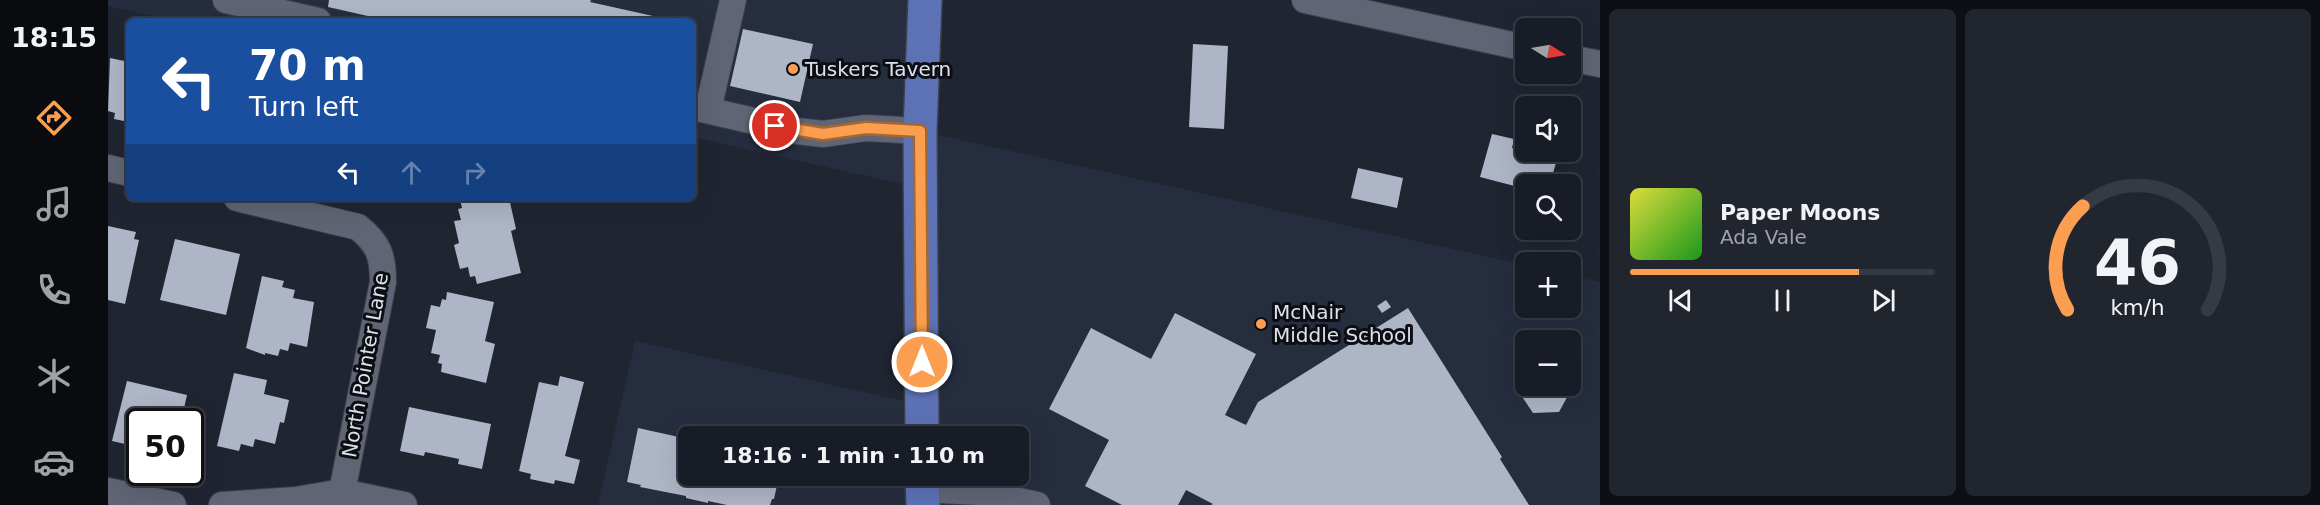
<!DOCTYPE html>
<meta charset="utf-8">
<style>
body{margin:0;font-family:"DejaVu Sans",sans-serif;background:#21252e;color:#f1f3f6;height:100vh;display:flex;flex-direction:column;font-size:22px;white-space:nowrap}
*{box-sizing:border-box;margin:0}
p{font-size:20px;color:#9fa1a7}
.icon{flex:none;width:33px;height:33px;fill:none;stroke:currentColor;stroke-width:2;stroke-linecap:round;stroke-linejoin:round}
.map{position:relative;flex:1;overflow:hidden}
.drawer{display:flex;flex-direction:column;gap:9px;padding:9px;background:#0d0f15;width:720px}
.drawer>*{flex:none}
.banner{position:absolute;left:18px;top:18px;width:570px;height:183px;border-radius:9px;box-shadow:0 6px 24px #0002,0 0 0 2px #363a43;background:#1a4fa0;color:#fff;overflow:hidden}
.needle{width:39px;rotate:101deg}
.fabs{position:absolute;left:1407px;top:18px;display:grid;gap:12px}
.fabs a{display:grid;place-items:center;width:66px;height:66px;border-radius:9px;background:#181c26;box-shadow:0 6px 24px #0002,0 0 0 2px #363a43;font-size:30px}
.speed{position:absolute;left:18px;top:408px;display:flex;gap:12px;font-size:30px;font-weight:700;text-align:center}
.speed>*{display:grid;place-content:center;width:78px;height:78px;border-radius:50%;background:#181c26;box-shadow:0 6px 24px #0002,0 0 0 2px #363a43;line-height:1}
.speed .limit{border:3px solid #111;border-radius:9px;background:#fff;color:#111}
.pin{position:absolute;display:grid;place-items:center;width:51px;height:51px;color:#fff;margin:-26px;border:3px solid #fff;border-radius:50%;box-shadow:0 2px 6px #0007}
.me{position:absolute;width:66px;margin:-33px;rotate:0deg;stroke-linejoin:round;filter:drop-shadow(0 0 4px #0008)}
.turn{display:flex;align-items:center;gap:21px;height:126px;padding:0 24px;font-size:27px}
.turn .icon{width:78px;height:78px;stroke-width:2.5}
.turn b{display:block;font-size:42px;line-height:51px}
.lanes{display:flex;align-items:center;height:57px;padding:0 24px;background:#0003;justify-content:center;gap:30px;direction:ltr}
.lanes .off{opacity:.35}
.drawer .tile{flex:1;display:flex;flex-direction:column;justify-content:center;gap:9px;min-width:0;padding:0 21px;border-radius:9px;background:#21252e}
.drawer .dial{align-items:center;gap:0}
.dial svg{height:156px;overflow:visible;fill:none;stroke:#363a43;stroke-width:7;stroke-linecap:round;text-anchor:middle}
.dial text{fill:#f1f3f6;stroke:none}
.song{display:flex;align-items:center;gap:18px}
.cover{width:72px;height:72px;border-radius:9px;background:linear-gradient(135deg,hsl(60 70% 55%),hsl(120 70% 35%))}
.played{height:6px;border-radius:3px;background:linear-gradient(90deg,#fb9e50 75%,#363a43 75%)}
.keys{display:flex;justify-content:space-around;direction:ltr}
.drawer .tiles{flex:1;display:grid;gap:9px;grid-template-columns:repeat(2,1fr)}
.trip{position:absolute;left:570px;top:426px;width:351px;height:60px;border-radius:9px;background:#181c26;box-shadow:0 6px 24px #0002,0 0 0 2px #363a43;font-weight:700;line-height:60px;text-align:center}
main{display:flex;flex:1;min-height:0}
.menu{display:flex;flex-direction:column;width:108px;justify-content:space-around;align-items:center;background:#0a0b0f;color:#9fa1a7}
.menu .icon{width:42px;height:42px}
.menu .current{color:#fb9e50}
.menu b{font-size:27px;color:#f1f3f6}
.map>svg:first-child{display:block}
</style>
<main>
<nav class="menu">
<b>18:15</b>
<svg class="icon current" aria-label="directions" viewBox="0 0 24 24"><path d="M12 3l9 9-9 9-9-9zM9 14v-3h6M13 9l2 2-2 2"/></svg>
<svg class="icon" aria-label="music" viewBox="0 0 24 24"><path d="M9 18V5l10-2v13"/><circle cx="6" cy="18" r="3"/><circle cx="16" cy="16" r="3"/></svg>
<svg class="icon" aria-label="phone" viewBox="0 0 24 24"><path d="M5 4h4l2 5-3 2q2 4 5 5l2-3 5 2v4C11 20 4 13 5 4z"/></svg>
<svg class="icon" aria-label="climate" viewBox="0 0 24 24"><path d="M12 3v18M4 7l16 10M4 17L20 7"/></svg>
<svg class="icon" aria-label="car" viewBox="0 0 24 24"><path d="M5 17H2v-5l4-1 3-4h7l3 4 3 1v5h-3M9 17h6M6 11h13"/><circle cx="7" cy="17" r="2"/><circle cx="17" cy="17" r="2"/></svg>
</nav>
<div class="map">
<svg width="1492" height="505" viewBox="0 0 1492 505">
<rect width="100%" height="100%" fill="#202532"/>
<path fill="#262d3f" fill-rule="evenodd" d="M0,0H817L813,131L1417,265L1418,308H1462L1463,275L1492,282V505H490L527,341L814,405L812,188L585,137V21H66L0,6ZM1418,340H1462V386H1418ZM580,436H910V476H580Z"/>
<path fill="#aeb5c6" d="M221,0H483L482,2L563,20L282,21L220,7Z
M635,29L705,44L692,102L622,86Z
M1085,44L1120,46L1116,129L1081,127Z
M2,58L21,62V122L6,119L7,113L0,111Z
M1384,134L1406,139L1404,148L1427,154L1428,152H1451L1442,184H1418V189L1372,177Z
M1250,168L1295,178L1289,208L1243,198Z
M357,198H401L408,229L403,231L413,273L369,284L367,276L362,277L360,267L352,269L346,245L351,243L346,221L353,220L350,209L354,208L352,199Z
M0,226L28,232L26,239L31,240L17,304L0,300Z
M67,239L132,254L118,315L52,300Z
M154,276L176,281L174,287L187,290L185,298L206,302L199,347L182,343L180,351L172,349L170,356L157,353V355L138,348Z
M339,292L386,302L377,341L387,344L378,383L333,372L334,364L330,363L332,355L323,353L328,330L318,328L323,305L332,307L334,299L338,300Z
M1278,300L1283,307L1274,313L1269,306Z
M1300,308L1394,457L1392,459L1421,505H1103L1105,504L1078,490L1070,505H1014L977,486L1001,440L941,409L983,328L1043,359L1067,313L1148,354L1117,415L1138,425L1150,402Z
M126,373L159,380L156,394L181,400L176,423L172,422L167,444L147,439L145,447L133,444L131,451L109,446Z
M452,376L476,382L457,456L472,460L466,484L447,480L446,484L422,479L423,474L411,471L431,382L450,386Z
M1418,380V386H1460L1463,390L1451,412L1425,413L1411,392Z
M19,381L79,395L73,422H32L30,447L4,441Z
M301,407L383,424L374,469L350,464L351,459L317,452L316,456L292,451Z
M530,428L580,439V476H671L666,499H664L662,505H619L600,501V503L578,498V496L532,487L533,485L519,482Z"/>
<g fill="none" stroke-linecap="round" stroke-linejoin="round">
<g stroke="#3d414b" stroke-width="28">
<path id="minor" d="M118,0L210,21
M1197,0L1418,48
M1462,58L1492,64
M585,107L689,131L715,134L758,128L812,131
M600,110L625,0
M0,168L21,173
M129,198L250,227C271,244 275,256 275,282L234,492
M815,489L871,492L929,505
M0,491L65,505
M114,505L188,500L234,492L296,505"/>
</g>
<g stroke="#3d414b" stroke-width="36">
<path id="major" d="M814,436L812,131L817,0
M814,476L815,505"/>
</g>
<use href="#minor" stroke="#5f6574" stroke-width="26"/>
<use href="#major" stroke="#5d72b5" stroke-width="33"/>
</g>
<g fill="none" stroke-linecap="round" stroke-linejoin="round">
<g stroke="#a36734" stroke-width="15">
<path id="route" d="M667,126L715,134L758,128L812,131L814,362"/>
</g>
<use href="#route" stroke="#fb9e50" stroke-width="10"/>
</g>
<g fill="#fb9e50" stroke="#0c0e14" stroke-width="2">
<circle cx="685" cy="69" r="6"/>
<circle cx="1153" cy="324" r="6"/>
</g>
<g text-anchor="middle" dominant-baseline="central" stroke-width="6" stroke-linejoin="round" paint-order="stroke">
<g font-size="20" fill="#dde1e9" stroke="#0c0e14" text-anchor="start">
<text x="697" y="69">Tuskers Tavern</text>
<text x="1165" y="312">McNair<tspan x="1165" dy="23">Middle School</tspan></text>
</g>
<g font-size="20" fill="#dde1e9" stroke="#0c0e14">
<text transform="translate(257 365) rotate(-80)">North Pointer Lane</text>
</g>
</g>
</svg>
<div class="fabs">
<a><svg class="needle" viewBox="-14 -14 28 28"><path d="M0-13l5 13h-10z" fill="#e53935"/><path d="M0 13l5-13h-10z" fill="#9fa1a7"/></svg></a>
<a><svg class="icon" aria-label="sound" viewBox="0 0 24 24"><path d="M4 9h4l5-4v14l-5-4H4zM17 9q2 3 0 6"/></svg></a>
<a><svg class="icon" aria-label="search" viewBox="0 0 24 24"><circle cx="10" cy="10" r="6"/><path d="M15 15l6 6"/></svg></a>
<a>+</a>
<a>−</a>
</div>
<div class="speed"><div class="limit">50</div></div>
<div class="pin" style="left:667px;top:126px;background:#d93025"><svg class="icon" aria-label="arrive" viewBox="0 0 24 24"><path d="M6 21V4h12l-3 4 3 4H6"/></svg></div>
<svg class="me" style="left:814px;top:362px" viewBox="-20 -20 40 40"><circle r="17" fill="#fb9e50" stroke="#fff" stroke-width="3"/><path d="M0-11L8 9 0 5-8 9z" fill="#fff"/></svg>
<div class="trip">18:16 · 1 min · 110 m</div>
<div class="banner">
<div class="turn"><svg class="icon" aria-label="left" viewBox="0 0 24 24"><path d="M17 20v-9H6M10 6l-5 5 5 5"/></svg><div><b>70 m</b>Turn left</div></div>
<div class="lanes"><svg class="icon" aria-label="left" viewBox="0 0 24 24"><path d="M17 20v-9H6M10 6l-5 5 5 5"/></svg><svg class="icon off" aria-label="ahead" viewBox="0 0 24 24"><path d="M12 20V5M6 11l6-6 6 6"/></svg><svg class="icon off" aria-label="right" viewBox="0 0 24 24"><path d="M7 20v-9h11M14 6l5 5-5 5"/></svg></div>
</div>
</div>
<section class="drawer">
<div class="tiles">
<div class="tile">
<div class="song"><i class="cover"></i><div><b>Paper Moons</b><p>Ada Vale</p></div></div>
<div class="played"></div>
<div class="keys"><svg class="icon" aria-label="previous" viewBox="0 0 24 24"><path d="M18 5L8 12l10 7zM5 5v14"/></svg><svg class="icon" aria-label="pause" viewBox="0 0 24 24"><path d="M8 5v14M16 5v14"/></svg><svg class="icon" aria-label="next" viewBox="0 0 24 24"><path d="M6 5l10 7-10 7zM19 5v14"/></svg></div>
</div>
<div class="tile dial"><svg viewBox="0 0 100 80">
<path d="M14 69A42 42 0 1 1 86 69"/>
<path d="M14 69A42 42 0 0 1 22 16" stroke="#fb9e50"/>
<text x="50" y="56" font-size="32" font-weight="700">46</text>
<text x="50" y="72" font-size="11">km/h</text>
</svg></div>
</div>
</section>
</main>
